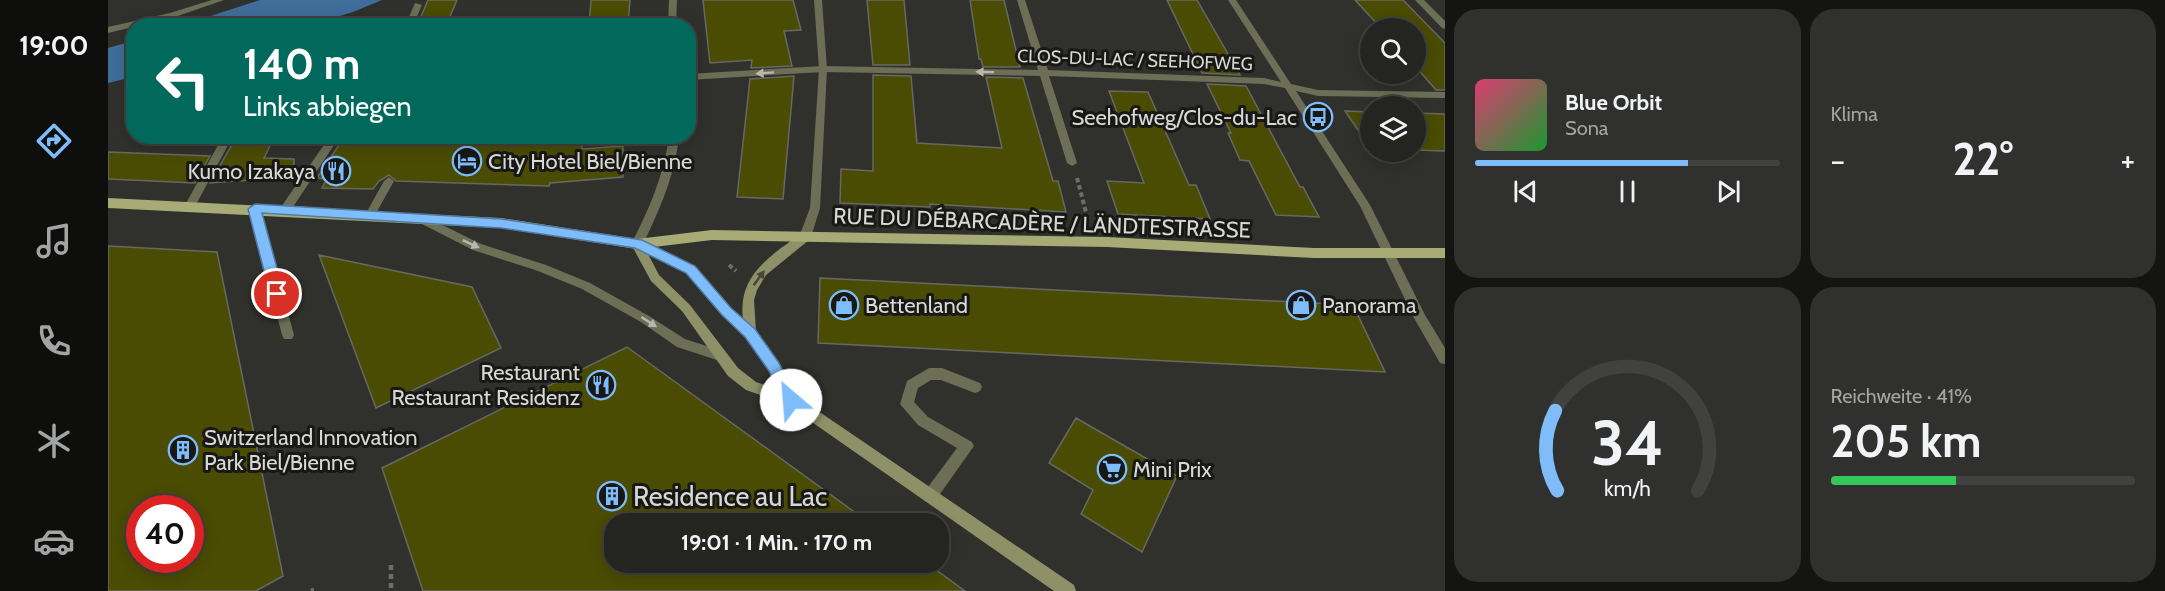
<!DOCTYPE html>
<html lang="de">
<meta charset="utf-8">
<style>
body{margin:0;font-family:Cabin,sans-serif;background:#30312e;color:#f1f3f6;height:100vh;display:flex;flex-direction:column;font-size:22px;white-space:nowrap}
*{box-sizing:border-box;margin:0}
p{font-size:20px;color:#a3a5a5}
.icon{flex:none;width:33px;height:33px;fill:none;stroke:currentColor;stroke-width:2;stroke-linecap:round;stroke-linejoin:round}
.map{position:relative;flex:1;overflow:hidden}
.details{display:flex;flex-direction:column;gap:9px;padding:9px;background:#141412;width:720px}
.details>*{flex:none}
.guide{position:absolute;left:18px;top:18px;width:570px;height:126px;border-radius:24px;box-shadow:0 3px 15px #0003,0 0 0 2px #41423f;background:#00695c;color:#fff;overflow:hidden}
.fabs{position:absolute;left:1252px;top:18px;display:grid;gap:12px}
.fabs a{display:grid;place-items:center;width:66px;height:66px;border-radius:50%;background:#242521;box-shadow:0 3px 15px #0003,0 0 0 2px #41423f;font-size:30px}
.speed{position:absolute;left:18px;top:495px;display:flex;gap:12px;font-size:30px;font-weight:700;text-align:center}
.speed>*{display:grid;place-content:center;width:78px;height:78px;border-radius:50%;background:#242521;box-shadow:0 3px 15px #0003,0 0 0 2px #41423f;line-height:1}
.speed .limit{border:9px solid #d22;background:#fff;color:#111}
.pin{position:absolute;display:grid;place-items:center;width:51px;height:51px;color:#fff;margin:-26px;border:3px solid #fff;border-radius:50%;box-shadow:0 2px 6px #0007}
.me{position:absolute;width:66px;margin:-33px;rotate:333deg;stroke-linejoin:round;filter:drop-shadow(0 0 4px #0008)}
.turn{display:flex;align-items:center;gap:21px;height:126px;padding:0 18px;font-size:27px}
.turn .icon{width:78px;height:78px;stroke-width:2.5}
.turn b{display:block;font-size:42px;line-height:51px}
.big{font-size:45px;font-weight:800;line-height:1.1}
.details .card{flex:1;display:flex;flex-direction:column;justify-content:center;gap:9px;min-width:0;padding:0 21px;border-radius:24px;background:#30312e}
.details .dial{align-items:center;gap:0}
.dial svg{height:156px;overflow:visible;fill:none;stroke:#41423f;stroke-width:7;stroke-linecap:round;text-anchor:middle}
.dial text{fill:#f1f3f6;stroke:none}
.song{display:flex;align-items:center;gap:18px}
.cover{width:72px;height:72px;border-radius:9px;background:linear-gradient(135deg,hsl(340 70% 55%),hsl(130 70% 35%))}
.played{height:6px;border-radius:3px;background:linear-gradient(90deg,#7ebdf9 70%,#41423f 70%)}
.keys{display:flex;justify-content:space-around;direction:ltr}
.heat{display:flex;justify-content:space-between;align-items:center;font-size:33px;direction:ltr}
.charge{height:9px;border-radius:4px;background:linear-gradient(90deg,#34c759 41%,#41423f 0)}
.details .tiles{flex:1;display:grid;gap:9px;grid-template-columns:repeat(2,1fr)}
.trip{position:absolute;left:496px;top:513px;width:345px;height:60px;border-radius:24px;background:#242521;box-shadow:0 3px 15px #0003,0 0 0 2px #41423f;font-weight:800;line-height:60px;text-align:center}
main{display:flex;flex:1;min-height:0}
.menu{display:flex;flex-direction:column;width:108px;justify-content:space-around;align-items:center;background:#0e0f0d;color:#a3a5a5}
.menu .icon{width:42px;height:42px}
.menu .current{color:#7ebdf9}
.menu b{font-size:27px;color:#f1f3f6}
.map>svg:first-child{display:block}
</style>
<main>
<nav class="menu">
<b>19:00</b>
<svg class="icon current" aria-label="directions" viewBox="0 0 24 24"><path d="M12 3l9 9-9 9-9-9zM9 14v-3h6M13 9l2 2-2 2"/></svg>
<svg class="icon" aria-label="music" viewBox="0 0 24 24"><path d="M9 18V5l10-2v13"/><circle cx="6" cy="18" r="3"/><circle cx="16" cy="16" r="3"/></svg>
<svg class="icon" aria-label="phone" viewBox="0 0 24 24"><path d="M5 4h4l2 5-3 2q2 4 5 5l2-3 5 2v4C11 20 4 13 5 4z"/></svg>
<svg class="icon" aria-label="climate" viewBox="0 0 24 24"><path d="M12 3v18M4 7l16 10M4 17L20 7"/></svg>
<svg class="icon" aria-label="car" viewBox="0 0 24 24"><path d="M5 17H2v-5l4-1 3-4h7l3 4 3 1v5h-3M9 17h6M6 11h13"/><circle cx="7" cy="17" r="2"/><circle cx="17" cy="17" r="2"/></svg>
</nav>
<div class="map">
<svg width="1337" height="591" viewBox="0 0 1337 591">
<rect width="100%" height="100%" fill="#30312c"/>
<path fill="#3f6e9a" d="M152,0H274L245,12L201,25H75Z
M25,41V77L0,83V48Z"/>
<path fill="#4a4c04" stroke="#676862" stroke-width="1.5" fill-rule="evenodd" d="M320,0H349L338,26H309Z
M483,0H522L520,26H481Z
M595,0H685L693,30L676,31L684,66L643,68L644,60L602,63Z
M759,0H796L802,65H765Z
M862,0H896L912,67H875L873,59H871Z
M1059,0H1089L1132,75L1094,73Z
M1247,0H1295L1337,43V90H1328L1308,67V28H1273Z
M765,75L803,76L809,143L894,148L878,77L915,78L945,181H950L958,212L822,204V207L732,203L733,169L765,171Z
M686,76L675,199L629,197L642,79Z
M1099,84L1138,86L1192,187H1195L1211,217L1168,215L1141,161L1132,160L1120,133H1123Z
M1001,91L1040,92L1081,185H1088L1102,219L1010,214L999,181L1036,183Z
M1237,111L1263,112V149Z
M1308,113L1337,114V151L1308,150Z
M129,136H167L156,158L186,159V177L102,183Z
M237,136H299V141L305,144L315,136H474V149L515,146V177L442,183L441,186L288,181L281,175L271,181L265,189L214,188L219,179L209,178Z
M0,152L102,156L87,183L0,179Z
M0,246L109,252L175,576L148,591H0ZM32,508H82V560H32Z
M211,255L364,287L393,348L268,408Z
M712,278L1245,305L1277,372L710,343Z
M519,347L763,524H507V562H817L857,591H315L274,468Z
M968,418L1069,476L1034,552L973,514L985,490L941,463Z"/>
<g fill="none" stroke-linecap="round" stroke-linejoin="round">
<path stroke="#6d6e6a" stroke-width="4" stroke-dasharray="4.5 3" stroke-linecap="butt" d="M969,178L980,220
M621,265L628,271"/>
<path stroke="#6d6e6a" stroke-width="4.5" stroke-dasharray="5 4" stroke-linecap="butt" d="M283,565V591
M203,591L206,590"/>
<path fill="#6c6e55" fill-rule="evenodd" d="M706,0H714L719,69L712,208L703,237L697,241L691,237L702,208L711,69Z
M307,3L314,5L305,26H297Z
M115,136H125L85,210H77L76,207Z
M222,136H232L181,213H173L172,210L173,207Z
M302,136H313L305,142L300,139Z
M281,177L286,181L267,215L266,218H258L257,215L276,181Z
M147,205L152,209L186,335L184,339H176L174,335L142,209Z
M312,214L373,244L438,265L482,283L541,316L577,339L617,352L618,356L617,360L612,361L569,347L533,322L474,289L430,271L365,250L308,221L307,218L308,215Z
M821,368H834L872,383L874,387L872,391L867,393L833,380H823L810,388L806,402L820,417L864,442L866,446L827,501L822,503L817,501L815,496L817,491L849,448L810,425L792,404L799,381Z"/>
<path fill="#6c6e55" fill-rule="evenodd" d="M104,0H116L67,17L0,33V27L62,13Z
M561,0H569L568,26H560Z
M909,0H917L940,70L1156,78L1173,82L1120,0H1128L1183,84L1210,90L1337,92V98L1210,96L1188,91L1262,205L1317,315L1337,348V364L1332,363L1306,318L1252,206L1177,88L1156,84L941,76L969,163L964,166L959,163L932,76L715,72L580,80V74L715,66L930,70Z
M1307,0H1316L1337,21V29L1334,28Z
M561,136H571C567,175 552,209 535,244L529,248L525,247L523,244C541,210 556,175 561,136Z"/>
<path fill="#8e9167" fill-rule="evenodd" d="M697,233L701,234L703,237L701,240L658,275L649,290L646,300L648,332L671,363L688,396L966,585L968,591H946L678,404L638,390L620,376L574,311L543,281L523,244L529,240L533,241L586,266L622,309L635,319C631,286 647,268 673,248C681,243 688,236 697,233ZM540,254L578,272L614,315L638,337L661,371L671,390L648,382L630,368L582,305L551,275Z"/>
<path fill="#a7ab75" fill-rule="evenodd" d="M0,198L393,218L529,239L604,230L999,237L1206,248H1337V258H1206L999,247L604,240L529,249L393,228L0,208Z"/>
</g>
<defs><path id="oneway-solid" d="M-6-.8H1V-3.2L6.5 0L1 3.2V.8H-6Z" transform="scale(1.5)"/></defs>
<g fill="#b8b8af">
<use href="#oneway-solid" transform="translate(877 72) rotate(-179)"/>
<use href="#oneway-solid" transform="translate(657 73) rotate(176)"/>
<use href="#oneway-solid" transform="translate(363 244) rotate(25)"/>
<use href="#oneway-solid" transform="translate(541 322) rotate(33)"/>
</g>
<use fill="#474936" href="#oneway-solid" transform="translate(651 278) rotate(-54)"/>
<path fill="#7ebdf9" stroke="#527ba2" stroke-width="1.5" d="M147,204L393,219L534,240L587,266L623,308L647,329L671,363L690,400L688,405L683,407L677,405L661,371L637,337L614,315L578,273L527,248L393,228L154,213L176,294L169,299L162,294L140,209Z"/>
<defs>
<g id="bus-ring" transform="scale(1.5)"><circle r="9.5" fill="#181916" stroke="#7ebdf9" stroke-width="1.5"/><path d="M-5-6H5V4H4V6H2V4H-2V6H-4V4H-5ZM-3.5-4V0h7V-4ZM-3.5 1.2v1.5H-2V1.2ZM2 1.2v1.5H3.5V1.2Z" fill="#7ebdf9"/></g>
<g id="hotel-ring" transform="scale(1.5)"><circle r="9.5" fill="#181916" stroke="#7ebdf9" stroke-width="1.5"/><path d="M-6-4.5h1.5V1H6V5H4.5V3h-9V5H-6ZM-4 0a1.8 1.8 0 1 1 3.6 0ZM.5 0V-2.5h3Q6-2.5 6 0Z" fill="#7ebdf9"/></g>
<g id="restaurant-ring" transform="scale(1.5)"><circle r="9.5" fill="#181916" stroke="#7ebdf9" stroke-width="1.5"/><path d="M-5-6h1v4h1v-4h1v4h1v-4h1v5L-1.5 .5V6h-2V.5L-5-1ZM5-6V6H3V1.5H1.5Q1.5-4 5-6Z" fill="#7ebdf9"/></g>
<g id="shop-ring" transform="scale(1.5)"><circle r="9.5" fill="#181916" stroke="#7ebdf9" stroke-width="1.5"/><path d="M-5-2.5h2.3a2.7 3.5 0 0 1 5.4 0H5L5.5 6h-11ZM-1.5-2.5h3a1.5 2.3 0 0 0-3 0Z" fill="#7ebdf9"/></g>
<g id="building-ring" transform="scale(1.5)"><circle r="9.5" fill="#181916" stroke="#7ebdf9" stroke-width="1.5"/><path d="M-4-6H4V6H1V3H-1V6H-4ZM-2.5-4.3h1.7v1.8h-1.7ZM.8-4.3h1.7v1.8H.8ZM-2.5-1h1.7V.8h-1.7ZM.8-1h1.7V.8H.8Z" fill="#7ebdf9"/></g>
<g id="supermarket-ring" transform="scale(1.5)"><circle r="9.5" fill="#181916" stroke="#7ebdf9" stroke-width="1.5"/><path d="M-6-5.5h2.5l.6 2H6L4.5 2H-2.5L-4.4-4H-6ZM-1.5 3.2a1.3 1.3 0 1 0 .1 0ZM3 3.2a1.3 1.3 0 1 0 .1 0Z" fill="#7ebdf9"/></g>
</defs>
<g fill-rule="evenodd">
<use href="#bus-ring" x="1210" y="117"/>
<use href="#hotel-ring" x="359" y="161"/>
<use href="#restaurant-ring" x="228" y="171"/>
<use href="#shop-ring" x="736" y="305"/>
<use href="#shop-ring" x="1193" y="305"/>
<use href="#restaurant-ring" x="493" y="385"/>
<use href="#building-ring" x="75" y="450"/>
<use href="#supermarket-ring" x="1004" y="469"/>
<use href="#building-ring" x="504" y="496"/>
</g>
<g text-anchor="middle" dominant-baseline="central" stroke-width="6" stroke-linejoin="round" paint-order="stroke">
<g font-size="18" fill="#d8d8d5" stroke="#181916">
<text transform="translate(1027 60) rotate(2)">CLOS-DU-LAC / SEEHOFWEG</text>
</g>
<g font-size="22" fill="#d8d8d5" stroke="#181916" text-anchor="start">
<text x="1189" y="117" text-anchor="end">Seehofweg/Clos-du-Lac</text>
<text x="380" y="161">City Hotel Biel/Bienne</text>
<text x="207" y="171" text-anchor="end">Kumo Izakaya</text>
<text x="757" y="305">Bettenland</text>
<text x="1214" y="305">Panorama</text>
<text x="472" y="372" text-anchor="end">Restaurant<tspan x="472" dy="25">Restaurant Residenz</tspan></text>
<text x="96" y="437">Switzerland Innovation<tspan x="96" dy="25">Park Biel/Bienne</tspan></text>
<text x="1025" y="469">Mini Prix</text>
</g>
<g font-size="22" fill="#d8d8d5" stroke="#181916">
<text transform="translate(934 223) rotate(2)">RUE DU DÉBARCADÈRE / LÄNDTESTRASSE</text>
</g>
<g font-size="27" fill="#d8d8d5" stroke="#181916" text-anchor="start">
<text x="525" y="496">Residence au Lac</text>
</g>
</g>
</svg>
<div class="fabs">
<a><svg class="icon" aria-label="search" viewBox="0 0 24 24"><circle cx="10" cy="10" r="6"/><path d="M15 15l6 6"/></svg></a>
<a><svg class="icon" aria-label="layers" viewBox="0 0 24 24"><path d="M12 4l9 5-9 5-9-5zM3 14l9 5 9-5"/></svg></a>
</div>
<div class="speed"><div class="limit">40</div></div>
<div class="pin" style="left:169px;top:294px;background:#d93025"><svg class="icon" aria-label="arrive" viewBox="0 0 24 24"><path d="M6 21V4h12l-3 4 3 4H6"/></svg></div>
<svg class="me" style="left:683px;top:400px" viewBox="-20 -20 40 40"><circle r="19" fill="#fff"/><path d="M0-13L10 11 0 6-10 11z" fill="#7ebdf9"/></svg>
<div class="trip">19:01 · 1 Min. · 170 m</div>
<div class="guide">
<div class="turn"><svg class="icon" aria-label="left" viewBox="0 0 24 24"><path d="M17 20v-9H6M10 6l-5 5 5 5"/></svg><div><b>140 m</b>Links abbiegen</div></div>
</div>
</div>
<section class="details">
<div class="tiles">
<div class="card">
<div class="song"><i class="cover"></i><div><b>Blue Orbit</b><p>Sona</p></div></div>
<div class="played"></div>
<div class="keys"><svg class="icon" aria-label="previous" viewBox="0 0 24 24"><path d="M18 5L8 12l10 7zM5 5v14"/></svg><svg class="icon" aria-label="pause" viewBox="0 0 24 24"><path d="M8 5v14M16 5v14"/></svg><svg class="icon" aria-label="next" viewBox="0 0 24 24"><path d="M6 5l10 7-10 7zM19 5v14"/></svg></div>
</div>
<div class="card"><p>Klima</p>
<div class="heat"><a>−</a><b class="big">22°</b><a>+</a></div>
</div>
<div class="card dial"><svg viewBox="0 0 100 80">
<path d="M14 69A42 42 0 1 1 86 69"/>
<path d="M14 69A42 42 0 0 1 13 28" stroke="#7ebdf9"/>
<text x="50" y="56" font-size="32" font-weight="700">34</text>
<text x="50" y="72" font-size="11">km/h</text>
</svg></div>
<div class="card"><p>Reichweite · 41%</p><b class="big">205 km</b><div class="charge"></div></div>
</div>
</section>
</main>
